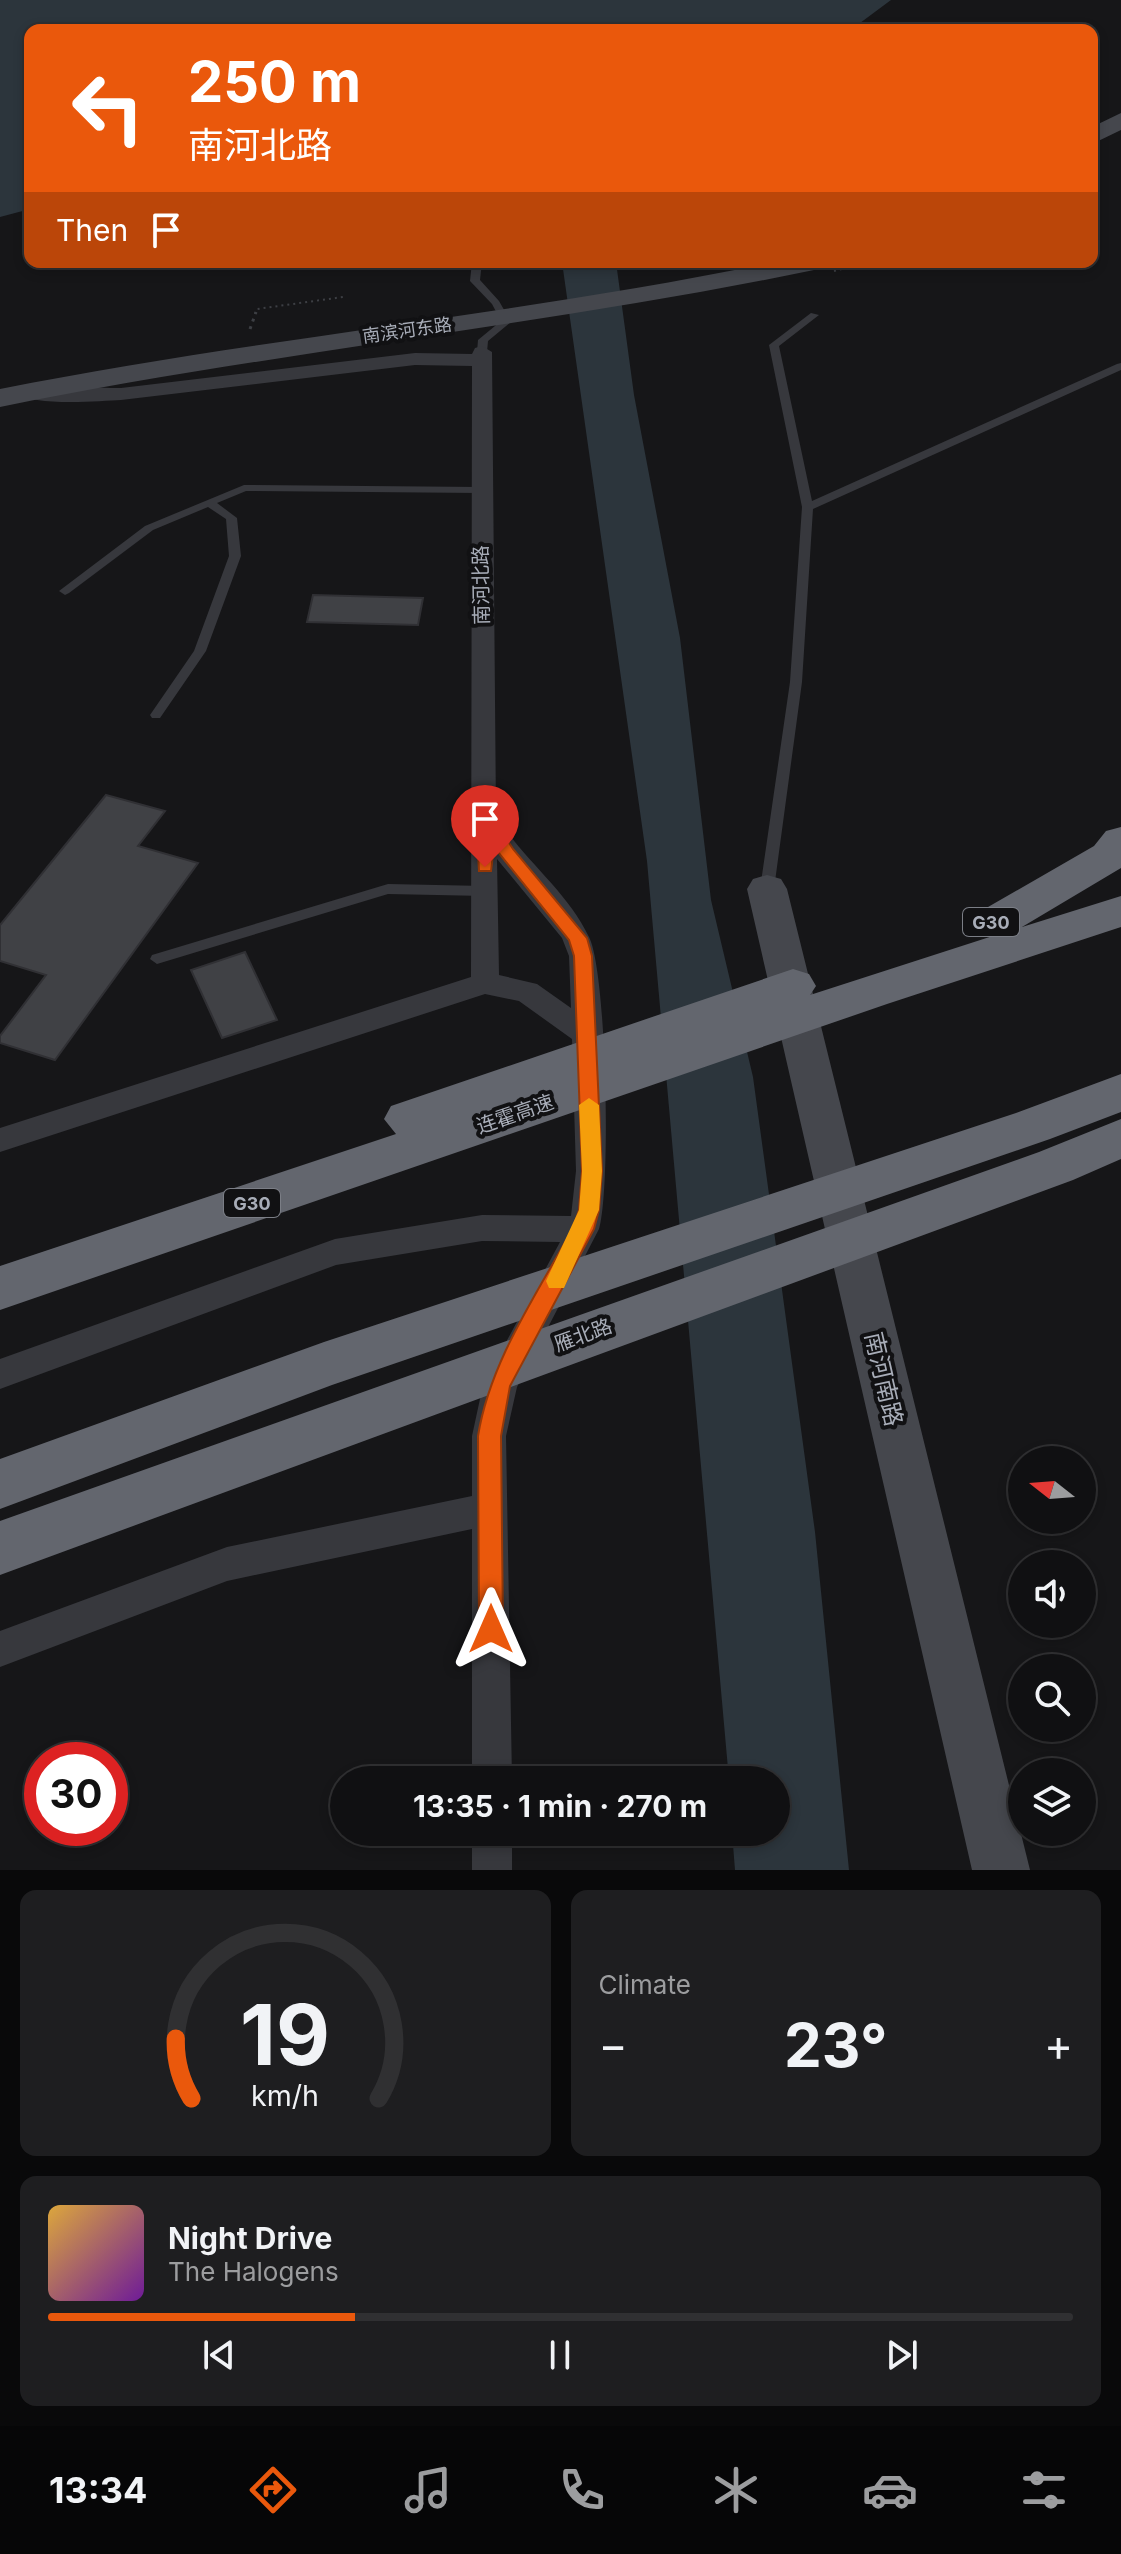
<!DOCTYPE html>
<meta charset="utf-8">
<style>
body{margin:0;font-family:Inter,"Noto Sans SC",sans-serif;background:#1e1e20;color:#f1f3f6;height:100vh;display:flex;flex-direction:column;font-size:30px;white-space:nowrap}
*{box-sizing:border-box;margin:0}
p{font-size:26px;color:#9c9d9f}
.icon{flex:none;width:44px;height:44px;fill:none;stroke:currentColor;stroke-width:2;stroke-linecap:round;stroke-linejoin:round}
.map{position:relative;height:1870px;overflow:hidden}
.panel{display:flex;flex-direction:column;gap:20px;padding:20px;background:#09090a;flex:1}
.panel>*{flex:none}
.guide{position:absolute;left:24px;top:24px;width:1074px;height:244px;border-radius:16px;box-shadow:0 4px 12px #0003,0 0 0 2px #303032;background:#ea580c;color:#fff;overflow:hidden}
.needle{width:52px;rotate:287deg}
.buttons{position:absolute;left:1008px;top:1446px;display:grid;gap:16px}
.buttons a{display:grid;place-items:center;width:88px;height:88px;border-radius:50%;background:#101012;box-shadow:0 4px 12px #0003,0 0 0 2px #303032;font-size:40px}
.speed{position:absolute;left:24px;top:1742px;display:flex;gap:16px;font-size:40px;font-weight:700;text-align:center}
.speed>*{display:grid;place-content:center;width:104px;height:104px;border-radius:50%;background:#101012;box-shadow:0 4px 12px #0003,0 0 0 2px #303032;line-height:1}
.speed .limit{border:12px solid #d22;background:#fff;color:#111}
.pin{position:absolute;display:grid;place-items:center;width:68px;height:68px;color:#fff;margin:-82px -34px;border-radius:50% 50% 50% 0;rotate:-45deg;box-shadow:0 0 8px #0007}
.pin .icon{rotate:45deg}
.me{position:absolute;width:88px;margin:-44px;rotate:0deg;stroke-linejoin:round;filter:drop-shadow(0 0 6px #0008)}
.turn{display:flex;align-items:center;gap:28px;height:168px;padding:0 32px;font-size:36px}
.turn .icon{width:104px;height:104px;stroke-width:2.5}
.turn b{display:block;font-size:56px;line-height:68px}
.then{display:flex;align-items:center;height:76px;padding:0 32px;background:#0003;gap:16px;font-size:30px}
.big{font-size:60px;font-weight:700;line-height:1.1}
.panel .widget{flex:1;display:flex;flex-direction:column;justify-content:center;gap:12px;min-width:0;padding:0 28px;border-radius:16px;background:#1e1e20}
.panel .dial{align-items:center;gap:0}
.dial svg{height:208px;overflow:visible;fill:none;stroke:#303032;stroke-width:7;stroke-linecap:round;text-anchor:middle}
.dial text{fill:#f1f3f6;stroke:none}
.song{display:flex;align-items:center;gap:24px}
.cover{width:96px;height:96px;border-radius:12px;background:linear-gradient(135deg,hsl(40 70% 55%),hsl(280 70% 35%))}
.played{height:8px;border-radius:4px;background:linear-gradient(90deg,#ea580c 30%,#303032 30%)}
.keys{display:flex;justify-content:space-around;direction:ltr}
.heat{display:flex;justify-content:space-between;align-items:center;font-size:44px;direction:ltr}
.panel .tiles{flex:1;display:grid;gap:20px;grid-template-columns:1fr 1fr}
.widget:last-child{grid-column:span 2}
.trip{position:absolute;left:330px;top:1766px;width:460px;height:80px;border-radius:40px;background:#101012;box-shadow:0 4px 12px #0003,0 0 0 2px #303032;font-weight:700;line-height:80px;text-align:center}
.tab-bar{display:flex;height:128px;justify-content:space-around;align-items:center;background:#060607;color:#9c9d9f}
.tab-bar .icon{width:56px;height:56px}
.tab-bar .current{color:#ea580c}
.tab-bar b{font-size:36px;color:#f1f3f6}
.map>svg:first-child{display:block}
</style>
<div class="map">
<svg width="1121" height="1870" viewBox="0 0 1121 1870">
<rect width="100%" height="100%" fill="#161618"/>
<path fill="#2c353c" d="M0,0H891L856,26L837,30H30V209L0,217Z
M562,262H616L634,395L680,638L711,900L753,1077L815,1532L849,1870H735L732,1832H776V1780H729L647,861Z"/>
<path fill="#404145" stroke="#303034" stroke-width="2" d="M313,595L423,598L418,625L307,622Z
M106,795L165,811L138,846L198,863L55,1060L0,1043V1036L46,975L0,961V925Z
M245,952L277,1020L222,1038L191,970Z"/>
<g fill="none" stroke-linecap="round" stroke-linejoin="round">
<path stroke="#3d3f44" stroke-width="2" stroke-dasharray="2 4" stroke-linecap="butt" d="M834,271L871,262
M255,314L257,309L343,297"/>
<path stroke="#3d3f44" stroke-width="3" stroke-dasharray="3 5" stroke-linecap="butt" d="M250,329L256,312"/>
<path fill="#37383d" fill-rule="evenodd" d="M472,262H482L480,280L499,301L511,322L488,341L487,352L482,355L477,352L478,340L501,321L492,304L470,281Z
M811,313L819,315L779,346L812,501L1117,364L1121,363V370L813,509L802,682L774,889L767,894L760,889L790,682L802,507L769,345Z
M244,485L480,487L485,490L480,493L246,491L217,503L237,518L241,556L206,651L160,718H152L150,715L194,651L229,556L226,519L208,507L153,530L69,593L65,595L59,591L145,526Z
M388,884L485,886L492,891L485,896L388,894L157,964L150,959L152,955Z"/>
<path fill="#37383d" fill-rule="evenodd" d="M482,346L492,352L496,815C522,859 567,890 589,937C607,973 611,1189 599,1229L517,1387L506,1436L512,1780H472V1529L227,1581L0,1667V1631L227,1547L472,1496V1436L483,1385L560,1242L482,1241L336,1265L0,1389V1359L335,1239L482,1215L571,1216L576,1171L572,1039L519,1001L485,994L0,1152V1128L471,977L472,366L415,365L121,400C99,401 30,407 17,392C26,382 102,389 121,388L415,353L472,354L475,348ZM497,859L562,938L569,956L571,1008L537,984L499,975Z
M472,1832H512V1870H472Z"/>
<path fill="#45474d" fill-rule="evenodd" d="M1121,113V130L1092,144V127Z
M775,262H827L824,268L814,270C544,326 270,352 0,407V389C257,338 518,315 775,262Z
M767,875L781,879L787,889L1030,1870H972L747,889L753,879Z"/>
<path fill="#63666e" fill-rule="evenodd" d="M1121,827V868L1022,927L1121,896V927L887,1004L0,1310V1266L396,1134L384,1119L391,1106L793,969L809,974L816,986L810,995L1002,933L988,929L981,918L988,907L1094,846L1106,831Z
M1121,1074V1112L1050,1139L332,1385L0,1509V1459L324,1342L1016,1113Z
M1121,1119V1159L1073,1180L0,1575V1521L1039,1152Z"/>
</g>
<path fill="#ea580c" stroke="#983908" stroke-width="2" d="M485,812L491,814L513,849L587,938L592,956L602,1171L599,1210L594,1229L510,1386L501,1436L503,1629L499,1637L491,1641L482,1637L479,1629L478,1436C490,1361 537,1294 573,1228L579,1210L582,1171L574,956L569,940L494,847L491,871H479L476,818Z"/>
<path fill="#f59e0b" d="M589,1098L599,1105L602,1171L599,1210L564,1288H549L546,1281L579,1210L582,1171L579,1105Z"/>
<g text-anchor="middle" dominant-baseline="central" stroke-width="8" stroke-linejoin="round" paint-order="stroke">
<g font-size="18" fill="#a8adb8" stroke="#111113">
<text transform="translate(407 330) rotate(-8)">南滨河东路</text>
</g>
<g fill="#111113" stroke="#7b7e86" stroke-width="2">
<rect x="963" y="908" width="56" height="28" rx="6"/>
<rect x="224" y="1189" width="56" height="28" rx="6"/>
</g>
<g font-size="18" font-weight="bold" fill="#a8adb8">
<text x="991" y="922">G30</text>
<text x="252" y="1203">G30</text>
</g>
<g font-size="20" fill="#a8adb8" stroke="#111113">
<text transform="translate(481 585) rotate(-91)">南河北路</text>
<text transform="translate(515 1114) rotate(-19)">连霍高速</text>
<text transform="translate(583 1335) rotate(-20)">雁北路</text>
</g>
<g font-size="24" fill="#a8adb8" stroke="#111113">
<text transform="translate(884 1379) rotate(77)">南河南路</text>
</g>
</g>
</svg>
<div class="buttons">
<a><svg class="needle" viewBox="-14 -14 28 28"><path d="M0-13l5 13h-10z" fill="#e53935"/><path d="M0 13l5-13h-10z" fill="#9c9d9f"/></svg></a>
<a><svg class="icon" aria-label="sound" viewBox="0 0 24 24"><path d="M4 9h4l5-4v14l-5-4H4zM17 9q2 3 0 6"/></svg></a>
<a><svg class="icon" aria-label="search" viewBox="0 0 24 24"><circle cx="10" cy="10" r="6"/><path d="M15 15l6 6"/></svg></a>
<a><svg class="icon" aria-label="layers" viewBox="0 0 24 24"><path d="M12 4l9 5-9 5-9-5zM3 14l9 5 9-5"/></svg></a>
</div>
<div class="speed"><div class="limit">30</div></div>
<div class="pin" style="left:485px;top:867px;background:#d93025"><svg class="icon" aria-label="arrive" viewBox="0 0 24 24"><path d="M6 21V4h12l-3 4 3 4H6"/></svg></div>
<svg class="me" style="left:491px;top:1629px" viewBox="-20 -20 40 40"><path d="M0-17L14 15 0 8-14 15z" fill="#ea580c" stroke="#fff" stroke-width="4"/></svg>
<div class="trip">13:35 · 1 min · 270 m</div>
<div class="guide">
<div class="turn"><svg class="icon" aria-label="left" viewBox="0 0 24 24"><path d="M17 20v-9H6M10 6l-5 5 5 5"/></svg><div><b>250 m</b>南河北路</div></div>
<div class="then">Then<svg class="icon" aria-label="arrive" viewBox="0 0 24 24"><path d="M6 21V4h12l-3 4 3 4H6"/></svg></div>
</div>
</div>
<section class="panel">
<div class="tiles">
<div class="widget dial"><svg viewBox="0 0 100 80">
<path d="M14 69A42 42 0 1 1 86 69"/>
<path d="M14 69A42 42 0 0 1 8 46" stroke="#ea580c"/>
<text x="50" y="56" font-size="32" font-weight="700">19</text>
<text x="50" y="72" font-size="11">km/h</text>
</svg></div>
<div class="widget"><p>Climate</p>
<div class="heat"><a>−</a><b class="big">23°</b><a>+</a></div>
</div>
<div class="widget">
<div class="song"><i class="cover"></i><div><b>Night Drive</b><p>The Halogens</p></div></div>
<div class="played"></div>
<div class="keys"><svg class="icon" aria-label="previous" viewBox="0 0 24 24"><path d="M18 5L8 12l10 7zM5 5v14"/></svg><svg class="icon" aria-label="pause" viewBox="0 0 24 24"><path d="M8 5v14M16 5v14"/></svg><svg class="icon" aria-label="next" viewBox="0 0 24 24"><path d="M6 5l10 7-10 7zM19 5v14"/></svg></div>
</div>
</div>
</section>
<nav class="tab-bar">
<b>13:34</b>
<svg class="icon current" aria-label="directions" viewBox="0 0 24 24"><path d="M12 3l9 9-9 9-9-9zM9 14v-3h6M13 9l2 2-2 2"/></svg>
<svg class="icon" aria-label="music" viewBox="0 0 24 24"><path d="M9 18V5l10-2v13"/><circle cx="6" cy="18" r="3"/><circle cx="16" cy="16" r="3"/></svg>
<svg class="icon" aria-label="phone" viewBox="0 0 24 24"><path d="M5 4h4l2 5-3 2q2 4 5 5l2-3 5 2v4C11 20 4 13 5 4z"/></svg>
<svg class="icon" aria-label="climate" viewBox="0 0 24 24"><path d="M12 3v18M4 7l16 10M4 17L20 7"/></svg>
<svg class="icon" aria-label="car" viewBox="0 0 24 24"><path d="M5 17H2v-5l4-1 3-4h7l3 4 3 1v5h-3M9 17h6M6 11h13"/><circle cx="7" cy="17" r="2"/><circle cx="17" cy="17" r="2"/></svg>
<svg class="icon" aria-label="filters" viewBox="0 0 24 24"><path d="M4 7h16M4 17h16"/><circle cx="9" cy="7" r="2"/><circle cx="15" cy="17" r="2"/></svg>
</nav>
